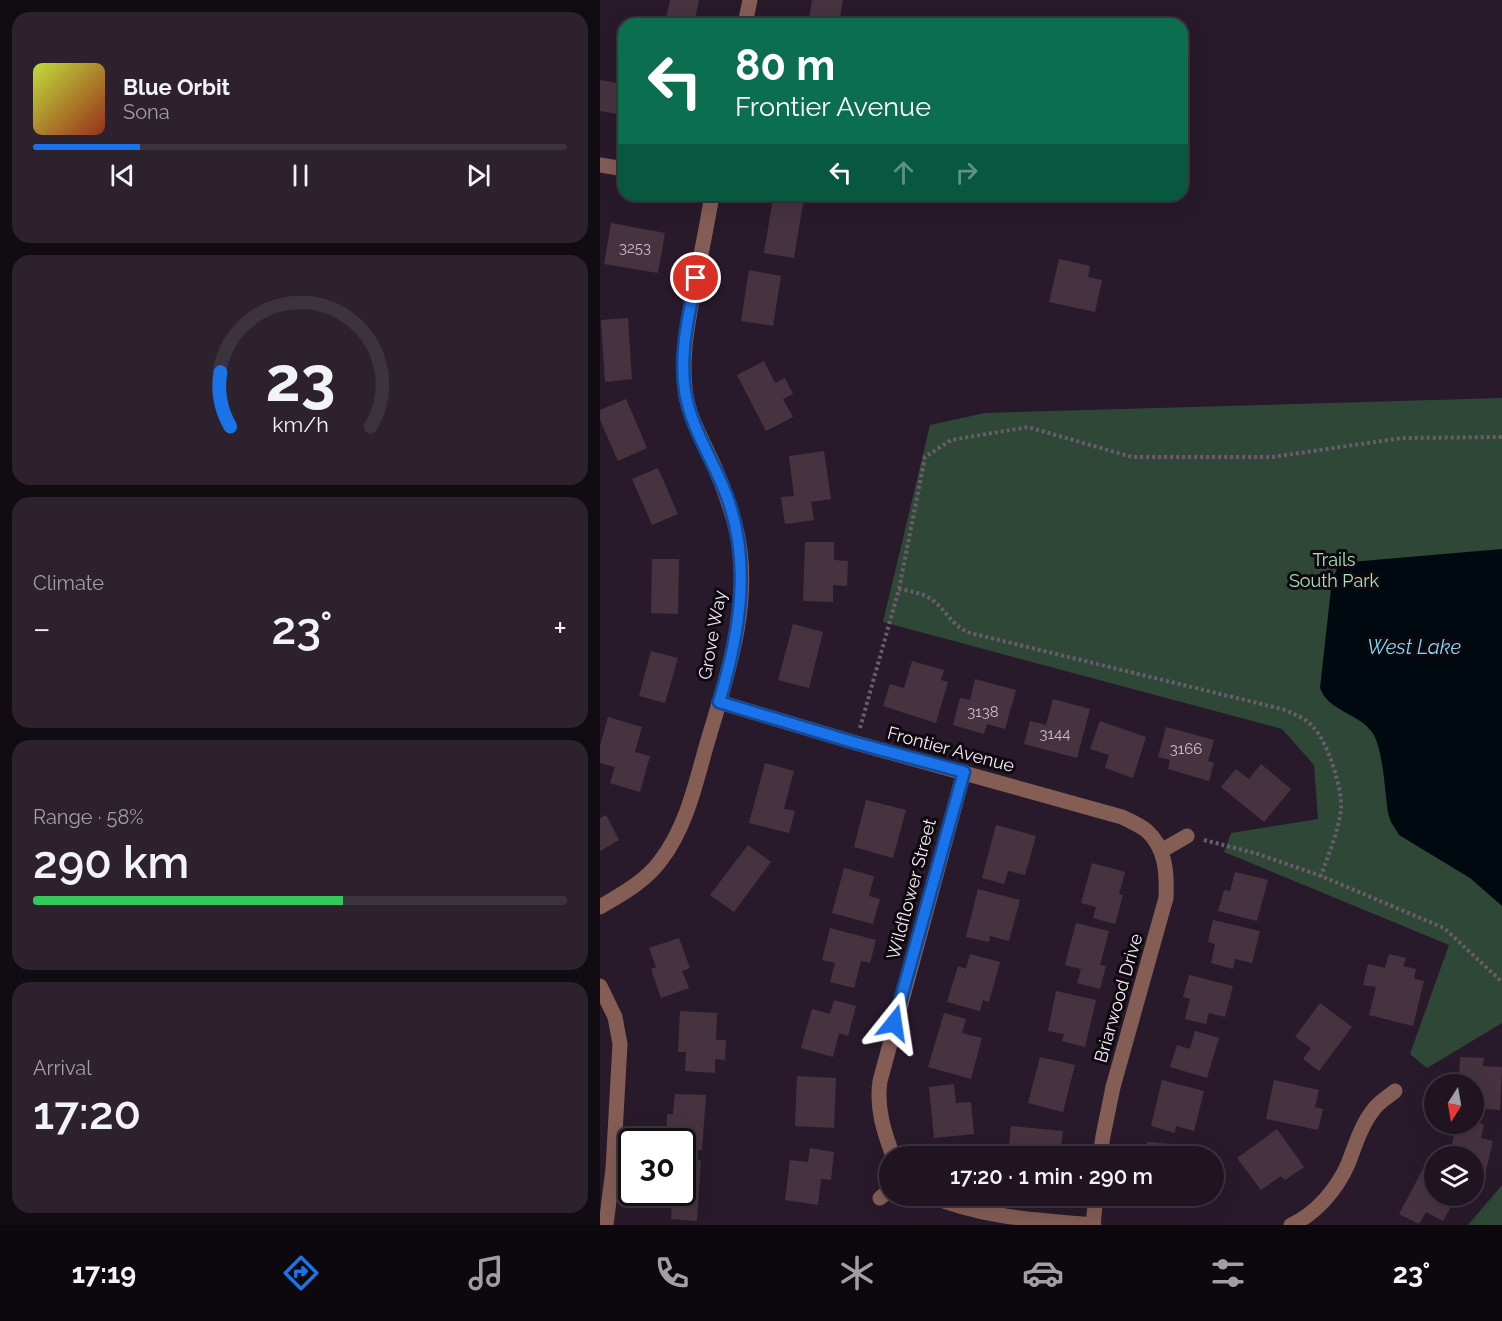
<!DOCTYPE html>
<meta charset="utf-8">
<style>
body{margin:0;font-family:Raleway,sans-serif;background:#2c212d;color:#f1f3f6;height:100vh;display:flex;flex-direction:column;font-size:22px;white-space:nowrap}
*{box-sizing:border-box;margin:0}
p{font-size:20px;color:#a19ea5}
.icon{flex:none;width:33px;height:33px;fill:none;stroke:currentColor;stroke-width:2;stroke-linecap:round;stroke-linejoin:round}
.map{position:relative;flex:1;overflow:hidden}
.side{display:flex;flex-direction:column;gap:12px;padding:12px;background:#110b12;width:600px}
.side>*{flex:none}
.guide{position:absolute;left:18px;top:18px;width:570px;height:183px;border-radius:18px;box-shadow:0 6px 24px #0002,0 0 0 2px #3c333e;background:#0b6e4f;color:#fff;overflow:hidden}
.needle{width:39px;rotate:191deg}
.controls{position:absolute;left:824px;top:1074px;display:grid;gap:12px}
.controls a{display:grid;place-items:center;width:60px;height:60px;border-radius:50%;background:#1f1420;box-shadow:0 6px 24px #0002,0 0 0 2px #3c333e;font-size:30px}
.speed{position:absolute;left:18px;top:1128px;display:flex;gap:12px;font-size:30px;font-weight:700;text-align:center}
.speed>*{display:grid;place-content:center;width:78px;height:78px;border-radius:50%;background:#1f1420;box-shadow:0 6px 24px #0002,0 0 0 2px #3c333e;line-height:1}
.speed .limit{border:3px solid #111;border-radius:9px;background:#fff;color:#111}
.pin{position:absolute;display:grid;place-items:center;width:51px;height:51px;color:#fff;margin:-26px;border:3px solid #fff;border-radius:50%;box-shadow:0 2px 6px #0007}
.me{position:absolute;width:66px;margin:-33px;rotate:15deg;stroke-linejoin:round;filter:drop-shadow(0 0 4px #0008)}
.turn{display:flex;align-items:center;gap:21px;height:126px;padding:0 18px;font-size:27px}
.turn .icon{width:78px;height:78px;stroke-width:2.5}
.turn b{display:block;font-size:42px;line-height:51px}
.lanes{display:flex;align-items:center;height:57px;padding:0 18px;background:#0003;justify-content:center;gap:30px;direction:ltr}
.lanes .off{opacity:.35}
.big{font-size:45px;font-weight:600;line-height:1.1}
.side .card{flex:1;display:flex;flex-direction:column;justify-content:center;gap:9px;min-width:0;padding:0 21px;border-radius:18px;background:#2c212d}
.side .dial{align-items:center;gap:0}
.dial svg{height:156px;overflow:visible;fill:none;stroke:#3c333e;stroke-width:7;stroke-linecap:round;text-anchor:middle}
.dial text{fill:#f1f3f6;stroke:none}
.song{display:flex;align-items:center;gap:18px}
.cover{width:72px;height:72px;border-radius:9px;background:linear-gradient(135deg,hsl(70 70% 55%),hsl(10 70% 35%))}
.played{height:6px;border-radius:3px;background:linear-gradient(90deg,#1a73e8 20%,#3c333e 20%)}
.keys{display:flex;justify-content:space-around;direction:ltr}
.heat{display:flex;justify-content:space-between;align-items:center;font-size:33px;direction:ltr}
.charge{height:9px;border-radius:4px;background:linear-gradient(90deg,#34c759 58%,#3c333e 0)}
.trip{position:absolute;left:279px;top:1146px;width:345px;height:60px;border-radius:30px;background:#1f1420;box-shadow:0 6px 24px #0002,0 0 0 2px #3c333e;font-weight:600;line-height:60px;text-align:center}
.menu{display:flex;height:96px;justify-content:space-around;align-items:center;background:#0c080d;color:#a19ea5}
.menu .icon{width:42px;height:42px}
.menu .current{color:#1a73e8}
.menu b{font-size:27px;color:#f1f3f6}
main{display:flex;flex:1;min-height:0}
.map>svg:first-child{display:block}
</style>
<main>
<section class="side">
<div class="card">
<div class="song"><i class="cover"></i><div><b>Blue Orbit</b><p>Sona</p></div></div>
<div class="played"></div>
<div class="keys"><svg class="icon" aria-label="previous" viewBox="0 0 24 24"><path d="M18 5L8 12l10 7zM5 5v14"/></svg><svg class="icon" aria-label="pause" viewBox="0 0 24 24"><path d="M8 5v14M16 5v14"/></svg><svg class="icon" aria-label="next" viewBox="0 0 24 24"><path d="M6 5l10 7-10 7zM19 5v14"/></svg></div>
</div>
<div class="card dial"><svg viewBox="0 0 100 80">
<path d="M14 69A42 42 0 1 1 86 69"/>
<path d="M14 69A42 42 0 0 1 9 41" stroke="#1a73e8"/>
<text x="50" y="56" font-size="32" font-weight="700">23</text>
<text x="50" y="72" font-size="11">km/h</text>
</svg></div>
<div class="card"><p>Climate</p>
<div class="heat"><a>−</a><b class="big">23°</b><a>+</a></div>
</div>
<div class="card"><p>Range · 58%</p><b class="big">290 km</b><div class="charge"></div></div>
<div class="card"><p>Arrival</p><b class="big">17:20</b></div>
</section>
<div class="map">
<svg width="902" height="1225" viewBox="0 0 902 1225">
<rect width="100%" height="100%" fill="#291a2b"/>
<path fill="#2f4736" d="M902,398V1023L827,1068L810,1054L849,945L624,852L631,833L718,819L714,765L682,729L283,622L330,425L385,413Z
M902,1185V1225H868Z"/>
<path fill="#000910" d="M902,549V906L870,878L799,835L791,822L788,813C785,793 783,747 772,732C758,713 728,711 720,688L732,580L737,569L751,562Z"/>
<path fill="#473340" d="M70,0H99L94,24H65Z
M212,0H243L239,24H213V20L209,19Z
M0,80L22,84L17,114L0,111Z
M173,198L203,203L194,258L164,253Z
M11,223L65,233L58,273L4,264Z
M459,259L490,266L488,277L502,280L495,312L449,302Z
M149,270L181,276L173,326L141,321Z
M28,318L32,379L5,382L1,320Z
M164,361L175,383L185,378L193,394L183,399L193,417L166,431L137,375Z
M26,399L47,448L18,461L0,420V410Z
M224,451L231,499L211,502L214,520L185,524L181,497L194,496L189,456Z
M58,468L78,514L52,525L32,479Z
M205,542H234V560L248,561L247,586L233,585V602L203,601Z
M52,559H79L78,614L51,613Z
M193,624L223,632L209,688L178,680Z
M51,651L78,658L65,703L39,696Z
M312,661L344,670L341,680L348,682L336,723L283,706L290,684L304,688Z
M375,679L416,690L405,729L387,724L384,734L353,725L360,698L370,700Z
M453,699L490,709L477,758L424,744L430,721L446,725Z
M8,717L42,727L35,752L50,756L40,792L10,783L15,767L0,763V746Z
M500,721L546,737L533,778L505,768L509,755L490,749Z
M566,727L614,740L608,761L614,763L609,781L568,769L570,760L558,757Z
M165,763L194,771L184,809L195,811L189,833L149,823Z
M661,764L691,789L664,822L621,787L636,769L649,779Z
M266,800L306,810L293,858L254,847Z
M6,815L19,840L0,851V818Z
M396,825L436,836L425,875L408,871L404,884L382,878Z
M148,845L171,862L134,912L110,895Z
M492,863L525,872L519,894L523,895L515,924L493,918L496,907L481,903Z
M244,868L274,876L269,896L280,899L273,924L232,913Z
M635,872L668,880L657,921L618,911L624,890L630,891Z
M378,889L420,900L409,941L390,936L389,942L366,937Z
M613,920L660,931L652,963L635,959L633,969L611,963L615,944L608,942Z
M476,923L509,931L500,965L506,966L500,989L477,983L481,969L465,965Z
M230,928L276,940L270,963L261,961L254,988L230,982L235,963L222,960Z
M79,938L90,968L82,971L89,988L61,998L51,969L56,967L49,948Z
M370,954L400,962L389,1002L383,1000L380,1011L347,1002L358,966L366,969Z
M789,954L806,958L803,966L816,969L814,979L824,981L813,1026L769,1015L776,987L763,985L768,964L785,968Z
M589,975L633,986L625,1017L609,1013L606,1024L585,1019L590,999L583,997Z
M456,991L496,1000L485,1047L462,1041L464,1034L448,1031Z
M234,1000L256,1006L248,1036L239,1033L233,1057L201,1048L212,1009L230,1014Z
M720,1003L752,1027L719,1071L703,1059L711,1048L695,1037Z
M80,1011L117,1013L116,1040H126L125,1060L115,1059V1073L85,1071L86,1052H78Z
M344,1013L366,1019L362,1033L382,1038L371,1079L328,1067Z
M595,1031L619,1038L607,1078L570,1067L577,1045L590,1049Z
M440,1057L475,1065L463,1112L428,1103Z
M860,1057L884,1058L883,1066L902,1067L900,1110L873,1108V1084H859Z
M197,1076L236,1078L234,1128L195,1126Z
M562,1080L604,1091L594,1131L576,1126L575,1133L551,1126Z
M674,1080L719,1090L715,1107L723,1109L718,1130L666,1119Z
M354,1084L356,1103L371,1102L374,1134L334,1138L329,1087Z
M75,1094L106,1095L102,1150L82,1149V1142H66L67,1114H73Z
M873,1122L884,1124L881,1138L893,1141L884,1179L873,1177V1156L849,1155L857,1124H873Z
M411,1126L463,1131L460,1153L453,1152V1156H408Z
M677,1129L704,1167L685,1180L681,1176L661,1190L637,1158Z
M547,1142L571,1144V1149L589,1151V1156H546Z
M210,1148L234,1152L231,1180L221,1179L218,1205L185,1200L190,1160L208,1162Z
M82,1158L101,1160L97,1221L71,1219L72,1198H66V1192H82Z
M825,1165L834,1169V1196H857L843,1221L826,1212L819,1224L799,1214Z"/>
<g fill="none" stroke-linecap="round" stroke-linejoin="round">
<path stroke="#6a5c6b" stroke-width="4" stroke-dasharray="3 3" stroke-linecap="butt" d="M299,589L325,457L351,440L428,427L532,457H672L802,438L902,437
M260,728L299,589C310,591 322,593 331,599C347,610 349,624 370,633L682,709C694,714 706,718 714,728C728,743 743,790 741,810C738,833 728,855 721,876
M604,840L658,854L721,876L844,928L902,982"/>
<path stroke="#845d55" stroke-width="15" d="M145,24L150,0
M0,165L24,169
M119,702L256,743L522,817C530,821 540,825 547,831C566,848 567,874 566,898L513,1087L503,1136L500,1156
M561,851L587,836
M0,907C22,894 46,881 61,860C86,827 95,786 106,747C126,679 153,604 137,533C132,511 124,489 115,468C104,442 88,418 85,388C81,352 89,319 95,284C101,255 107,225 112,195
M0,986L15,1017L20,1044L13,1169L6,1225
M293,1156C284,1132 276,1108 280,1081L364,772
M331,1196C383,1218 439,1220 494,1225
M280,1198L290,1190
M493,1225L496,1196
M691,1225C716,1214 737,1189 748,1164C755,1146 761,1125 774,1109C779,1102 788,1097 795,1091"/>
</g>
<g fill="none" stroke-linecap="round" stroke-linejoin="round">
<g stroke="#114b97" stroke-width="15">
<path id="route" d="M96,278C89,315 79,353 85,391C91,429 114,461 127,497C152,564 139,636 119,702L256,743L364,772L294,1023"/>
</g>
<use href="#route" stroke="#1a73e8" stroke-width="10"/>
</g>
<g text-anchor="middle" dominant-baseline="central" stroke-width="6" stroke-linejoin="round" paint-order="stroke">
<g font-size="15" fill="#c9bcc8">
<text x="35" y="248">3253</text>
<text x="383" y="712">3138</text>
<text x="455" y="734">3144</text>
<text x="586" y="749">3166</text>
</g>
<g font-size="18" fill="#a6e4b8" stroke="#0e080f">
<text x="734" y="559">Trails<tspan x="734" dy="21">South Park</tspan></text>
</g>
<g font-size="18" fill="#f4eaf5" stroke="#0e080f">
<text transform="translate(112 635) rotate(-80)">Grove Way</text>
<text transform="translate(351 749) rotate(15)">Frontier Avenue</text>
<text transform="translate(311 889) rotate(-75)">Wildflower Street</text>
<text transform="translate(518 998) rotate(-74)">Briarwood Drive</text>
</g>
<g font-size="20" font-style="italic" fill="#85d8f3" stroke="#0e080f">
<text x="814" y="647">West Lake</text>
</g>
</g>
</svg>
<div class="controls">
<a><svg class="needle" viewBox="-14 -14 28 28"><path d="M0-13l5 13h-10z" fill="#e53935"/><path d="M0 13l5-13h-10z" fill="#a19ea5"/></svg></a>
<a><svg class="icon" aria-label="layers" viewBox="0 0 24 24"><path d="M12 4l9 5-9 5-9-5zM3 14l9 5 9-5"/></svg></a>
</div>
<div class="speed"><div class="limit">30</div></div>
<div class="pin" style="left:96px;top:278px;background:#d93025"><svg class="icon" aria-label="arrive" viewBox="0 0 24 24"><path d="M6 21V4h12l-3 4 3 4H6"/></svg></div>
<svg class="me" style="left:294px;top:1023px" viewBox="-20 -20 40 40"><path d="M0-17L14 15 0 8-14 15z" fill="#1a73e8" stroke="#fff" stroke-width="4"/></svg>
<div class="trip">17:20 · 1 min · 290 m</div>
<div class="guide">
<div class="turn"><svg class="icon" aria-label="left" viewBox="0 0 24 24"><path d="M17 20v-9H6M10 6l-5 5 5 5"/></svg><div><b>80 m</b>Frontier Avenue</div></div>
<div class="lanes"><svg class="icon" aria-label="left" viewBox="0 0 24 24"><path d="M17 20v-9H6M10 6l-5 5 5 5"/></svg><svg class="icon off" aria-label="ahead" viewBox="0 0 24 24"><path d="M12 20V5M6 11l6-6 6 6"/></svg><svg class="icon off" aria-label="right" viewBox="0 0 24 24"><path d="M7 20v-9h11M14 6l5 5-5 5"/></svg></div>
</div>
</div>
</main>
<nav class="menu">
<b>17:19</b>
<svg class="icon current" aria-label="directions" viewBox="0 0 24 24"><path d="M12 3l9 9-9 9-9-9zM9 14v-3h6M13 9l2 2-2 2"/></svg>
<svg class="icon" aria-label="music" viewBox="0 0 24 24"><path d="M9 18V5l10-2v13"/><circle cx="6" cy="18" r="3"/><circle cx="16" cy="16" r="3"/></svg>
<svg class="icon" aria-label="phone" viewBox="0 0 24 24"><path d="M5 4h4l2 5-3 2q2 4 5 5l2-3 5 2v4C11 20 4 13 5 4z"/></svg>
<svg class="icon" aria-label="climate" viewBox="0 0 24 24"><path d="M12 3v18M4 7l16 10M4 17L20 7"/></svg>
<svg class="icon" aria-label="car" viewBox="0 0 24 24"><path d="M5 17H2v-5l4-1 3-4h7l3 4 3 1v5h-3M9 17h6M6 11h13"/><circle cx="7" cy="17" r="2"/><circle cx="17" cy="17" r="2"/></svg>
<svg class="icon" aria-label="filters" viewBox="0 0 24 24"><path d="M4 7h16M4 17h16"/><circle cx="9" cy="7" r="2"/><circle cx="15" cy="17" r="2"/></svg>
<b>23°</b>
</nav>
